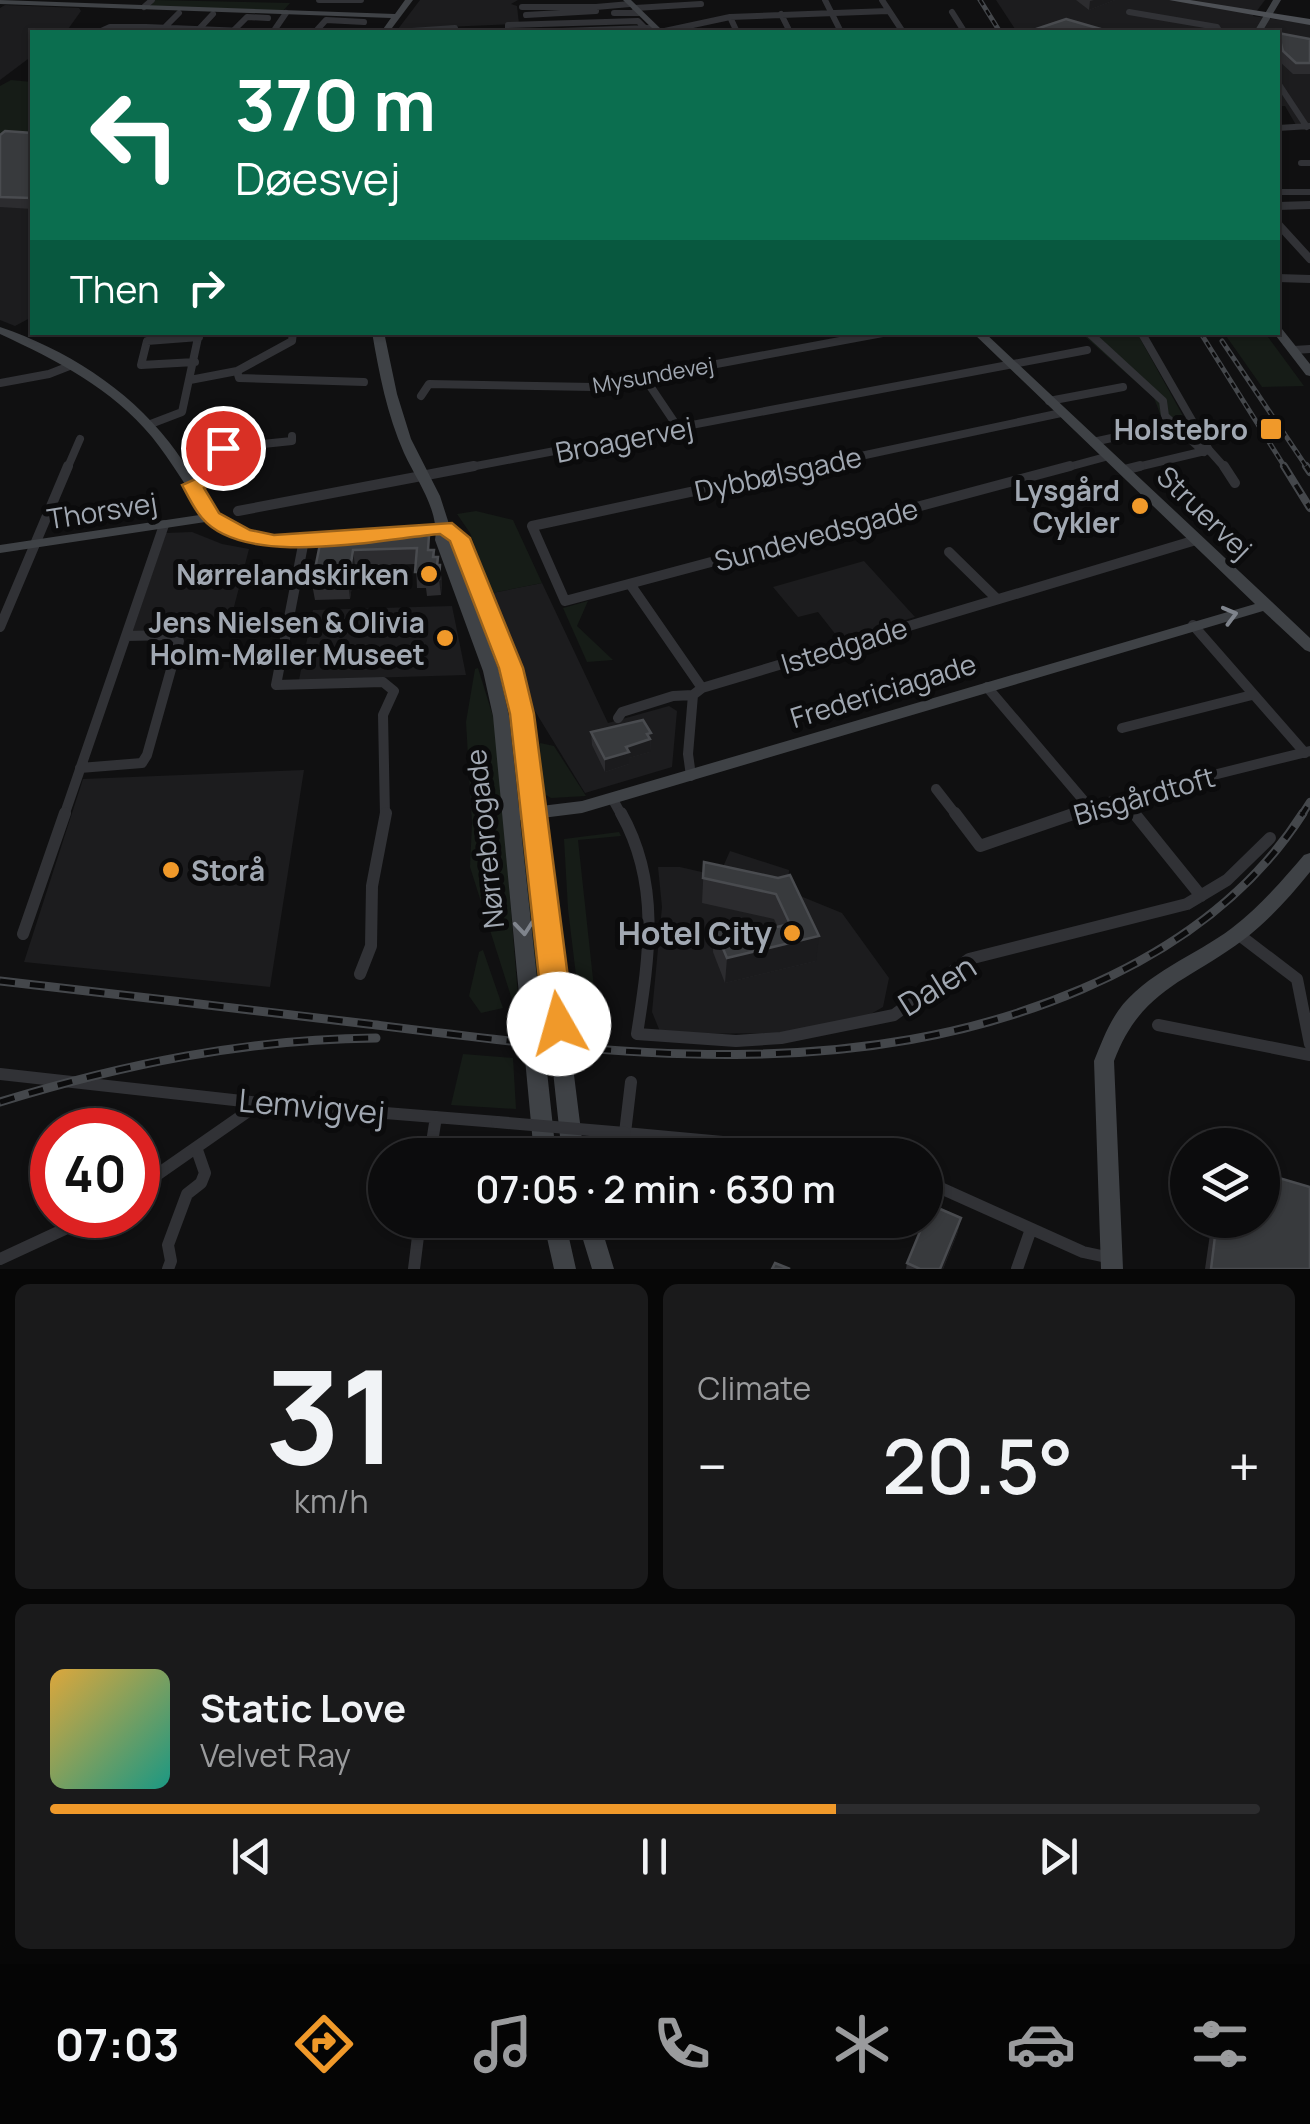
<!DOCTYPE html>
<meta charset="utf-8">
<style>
body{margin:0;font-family:Manrope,sans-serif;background:#1a1a1b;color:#f1f3f6;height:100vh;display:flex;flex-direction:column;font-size:38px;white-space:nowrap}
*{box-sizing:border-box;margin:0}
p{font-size:32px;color:#9a9b9d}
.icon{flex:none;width:55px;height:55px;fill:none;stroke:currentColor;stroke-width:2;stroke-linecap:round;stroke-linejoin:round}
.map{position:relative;height:1269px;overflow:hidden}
.side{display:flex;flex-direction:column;gap:15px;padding:15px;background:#070707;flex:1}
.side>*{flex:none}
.guide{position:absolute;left:30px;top:30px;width:1250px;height:305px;border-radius:0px;box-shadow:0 2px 8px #0004,0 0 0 2px #2c2c2e;background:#0b6e4f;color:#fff;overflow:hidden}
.controls{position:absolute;left:1170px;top:1128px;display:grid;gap:20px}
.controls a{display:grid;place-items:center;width:110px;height:110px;border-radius:50%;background:#0c0c0d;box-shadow:0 2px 8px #0004,0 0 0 2px #2c2c2e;font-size:50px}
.speed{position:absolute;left:30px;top:1108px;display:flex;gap:20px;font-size:50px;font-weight:700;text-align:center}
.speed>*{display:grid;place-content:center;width:130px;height:130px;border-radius:50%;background:#0c0c0d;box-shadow:0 2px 8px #0004,0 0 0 2px #2c2c2e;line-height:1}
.speed .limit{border:15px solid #d22;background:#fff;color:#111}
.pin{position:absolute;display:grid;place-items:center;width:85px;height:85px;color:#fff;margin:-42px;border:5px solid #fff;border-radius:50%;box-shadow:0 2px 10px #0007}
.me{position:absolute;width:110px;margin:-55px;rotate:353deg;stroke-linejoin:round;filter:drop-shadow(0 0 8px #0008)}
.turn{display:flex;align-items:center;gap:35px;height:210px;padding:0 40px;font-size:45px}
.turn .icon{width:130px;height:130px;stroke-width:2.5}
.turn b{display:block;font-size:70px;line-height:85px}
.then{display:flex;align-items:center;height:95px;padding:0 40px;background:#0003;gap:20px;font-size:38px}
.big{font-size:75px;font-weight:600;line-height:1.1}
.side .card{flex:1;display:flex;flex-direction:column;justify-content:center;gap:15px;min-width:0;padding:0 35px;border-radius:15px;background:#1a1a1b}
.side .dial{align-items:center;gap:0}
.dial b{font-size:130px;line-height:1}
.song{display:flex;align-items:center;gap:30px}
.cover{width:120px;height:120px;border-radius:15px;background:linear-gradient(135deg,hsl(40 70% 55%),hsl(170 70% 35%))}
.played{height:10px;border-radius:5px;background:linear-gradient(90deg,#f0992a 65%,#2c2c2e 65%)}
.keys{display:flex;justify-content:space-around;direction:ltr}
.heat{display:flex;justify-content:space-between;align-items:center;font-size:55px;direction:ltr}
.side .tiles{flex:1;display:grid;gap:15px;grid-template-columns:1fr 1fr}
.card:last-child{grid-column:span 2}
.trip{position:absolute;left:368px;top:1138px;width:575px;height:100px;border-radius:50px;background:#0c0c0d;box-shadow:0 2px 8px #0004,0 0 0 2px #2c2c2e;font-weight:600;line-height:100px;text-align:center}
.dock{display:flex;height:160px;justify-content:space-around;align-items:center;background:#050505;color:#9a9b9d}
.dock .icon{width:70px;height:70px}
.dock .current{color:#f0992a}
.dock b{font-size:45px;color:#f1f3f6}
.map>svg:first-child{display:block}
</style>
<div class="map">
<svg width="1310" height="1269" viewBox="0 0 1310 1269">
<rect width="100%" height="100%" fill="#101011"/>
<path fill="#1c1c1e" d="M420,0H518L511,4L517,6L519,24L398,29Z
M996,0H1265L1253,16L1310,24V124L1296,125L1285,106H1278V32H1017Z
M5,5L79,8L81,11L66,32H32V56L0,80V8Z
M32,82V317L15,326L0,320V87Z
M192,532L222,544L249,549L228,630L132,633L166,533Z
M864,561L915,617L840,640L818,612L798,617L773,587Z
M542,583L608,723L669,706L677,711L672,767L585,793L527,698L492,593Z
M452,606L466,675L299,680L313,610Z
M304,770L270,987L24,962L83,779Z
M730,851L789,870L788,891L842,913L889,978L883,1007L869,1015L780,1033L661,1034L652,1012L662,907L658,867H680L719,876Z"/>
<path fill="#161c17" d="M155,0L290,3L283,11L150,6Z
M11,80L32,82V144L0,141V86Z
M1081,333H1137L1198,443L1161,416L1154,398Z
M1224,333H1265L1304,386L1262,387Z
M476,511L513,520L542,583L492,593L470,533L457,514Z
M588,601L577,626L613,660L587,662L563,608Z
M478,668L496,726L519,1009H515L470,867L472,823L466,722L475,669Z
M540,743L554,746L586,796L551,798L541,792Z
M525,827L528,828L548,1023H541L521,830Z
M619,832L621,836L578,840L598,1025H582L568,909L564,839Z
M483,950L503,1008L481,1013L469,996L479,952Z
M463,1054L513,1058L516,1109L451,1105Z"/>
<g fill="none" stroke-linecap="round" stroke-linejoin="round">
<path stroke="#313236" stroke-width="6" d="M319,0H361
M825,0L841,32
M882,0L903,32
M144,7L152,0
M522,7H596
M635,8L701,4
M952,12L964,31
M1129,12L1217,27L1220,32
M614,13H639
M781,14L790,32
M526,15L596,11V7L630,4
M730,17L737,32
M164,28L179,13
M199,29L213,14
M233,31L247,17L268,18
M411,31L455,28L456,32
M902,31L990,32
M1098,31L1135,32
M99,32L110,27H146
M141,32L146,27L265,32
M273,32L286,13
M315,32L326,20L364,22
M508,32V25L638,21L649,32
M532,32L649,28
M660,32L730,17L888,11
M1278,83L1307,127
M1278,128L1310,126
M1301,163H1310
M1281,192H1310"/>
<path stroke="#313236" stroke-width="8" d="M1278,206L1310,205
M1278,224L1310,259
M1278,278L1310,279
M103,332H131
M1041,332H1052
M1088,332L1163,401L1165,416L1204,452
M1294,350L1310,349
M195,362L141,365L147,341L199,337
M237,371L239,378L364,382
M644,377L679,429
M190,380L237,371L292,341L293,332
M0,383L49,374L72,365
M421,396L429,384L593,387L888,332
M1049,401L1123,387
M148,425L182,412L199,333
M1093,442L1163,427
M1209,450L1226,469
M67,469L80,439
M219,469L223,448L292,441V436
M460,469L1087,350
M800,469L1061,413
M1061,469L1109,456
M1129,469L1209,450L1141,332"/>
<path stroke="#313236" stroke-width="10" d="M811,466L532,526L565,601L1070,466
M1224,466L1235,483
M1124,470L1140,466
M192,485L218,477L220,466
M238,511L474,466
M304,540L276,685L383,682L394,691L383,715L385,816
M949,552L997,599
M630,584L702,688
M1193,625L1305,753
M0,627L68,466
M987,687L1090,808
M618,718L622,712L673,696L693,695
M1122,728L1252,695
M80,768L142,763L147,755L179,641L172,635L126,636
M691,776L688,754L693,695L702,688L1196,540
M936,789L957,816
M612,798L622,816
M1121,798L1136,816
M64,816L164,525
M1068,816L1121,798L1310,751"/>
<path stroke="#313236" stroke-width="12" d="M621,813C661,884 649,957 637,1034L736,1041L781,1038L894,1015L969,959L1187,904L1227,880L1270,838
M955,813L980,846L1076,813
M1134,813L1201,896
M23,934L65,813
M1238,934L1297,979L1310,1044
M360,974L371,946L372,886L386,813
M1158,1025L1310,1055
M0,1074L261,1103L497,1122
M631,1082L625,1133L865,1155
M430,1155L436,1117
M925,1181L1083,1252L1111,1258
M138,1188L260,1103
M0,1259L95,1215
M168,1269L171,1261L168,1245L187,1194L201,1183L205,1173L197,1150
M414,1269L420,1220
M1017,1269L1031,1229"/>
<path fill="#3f4246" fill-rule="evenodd" d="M0,0L395,14L405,0H413L389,32H381L391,18L0,4Z
M623,0H631L664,32H656Z
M1273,0H1281L1262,32H1254Z
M0,327C65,349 127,388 169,442C192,470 208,513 242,529C272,543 309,536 341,534L348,538L341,542C296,546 248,553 212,521L0,553V545L206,514C187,489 172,462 152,437C111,388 58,361 0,334Z
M1278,328L1282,329L1310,364V376L1306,375L1273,332H1278Z
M372,332H384L397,394L411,439L440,496L449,524L466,538L519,668L530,715L541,806L582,801L1255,604L972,332H984L1272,602L1310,638V652L1305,650L1263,611L582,813L542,818L584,1155H562L526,820H520L556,1155H534L493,716L483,671L435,540L436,532L399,537L392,533L399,529L435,524C431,498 415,477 404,453C387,415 379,373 372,332ZM449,537L453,540L503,668L514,715L524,807L519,808L509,716L499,671Z
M1310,853V872C1290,897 1268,921 1243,940C1187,982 1141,989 1114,1061L1123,1269H1101L1094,1061C1101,1044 1107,1027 1118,1011C1145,973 1195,956 1232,928C1259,907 1282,881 1304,855Z
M543,1220H565L576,1269H554Z
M577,1220H599L614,1269H592Z"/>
<path fill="#4d5055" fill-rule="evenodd" d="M1169,0H1190L1310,19V25Z"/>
<g stroke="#44474b" stroke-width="5">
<path id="rail-far2" d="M980,0L1000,32
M1200,332L1286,469
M1222,341L1308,469"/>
</g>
<g stroke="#44474b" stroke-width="8">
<path id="rail-far1" d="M1284,466L1310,508
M1306,466L1310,472
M1301,816L1310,802"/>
</g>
<g stroke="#44474b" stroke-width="9">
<path id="rail" d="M0,981C123,995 245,1009 368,1024C608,1054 853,1087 1082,989C1171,951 1250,896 1303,813
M0,1102C124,1064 246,1039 376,1038"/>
</g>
<use href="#rail-far2" stroke="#0b0b0c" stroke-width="2.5" stroke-dasharray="6" stroke-linecap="butt"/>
<use href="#rail-far1" stroke="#0b0b0c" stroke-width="4" stroke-dasharray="11" stroke-linecap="butt"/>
<use href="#rail" stroke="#0b0b0c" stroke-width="5" stroke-dasharray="15" stroke-linecap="butt"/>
<path stroke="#313236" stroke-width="12" d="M497,1122L625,1133"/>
</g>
<path fill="#2c2c2f" d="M1076,0H1115L1089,10Z
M1278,33L1310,39V74H1293L1280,62L1278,54Z
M32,133V209L0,207V135Z
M322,534L434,550L435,557H438L442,581L441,595L427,596L426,588H417L416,564L355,566L350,599L315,600L312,584Z
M591,732L651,733L650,752L629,758V764L605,772L592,745Z
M704,862L778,878L816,961L725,983L713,952L714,927L741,935L778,927L774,919L702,903Z
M961,1218L957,1234L943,1269H906L907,1263Z
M1212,1220H1262L1310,1269H1205Z"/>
<path fill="#1b1b1d" d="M1094,0H1115L1089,10L1090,1Z
M353,550L355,566L350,599L348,583Z
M438,557L442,581L441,595L437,565Z
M651,733L650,752L629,758V764L605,772V759Z
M819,936L816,961L725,983L727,958Z
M961,1218L957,1234L943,1269H940Z"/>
<path fill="#383a3d" stroke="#494b4f" stroke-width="2.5" d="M1066,19L1111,32H1039L1033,30Z
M1278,33L1310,39V63H1296L1283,51Z
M5,131L32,133V198L0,197V135Z
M417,531L420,535H429L428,550H434L433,557H438L437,565H440L439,579L425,580L426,572H415L417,548L353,550L348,583L312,584L322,534Z
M643,720L651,733L647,734L650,739L626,747L629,752L605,759L591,732Z
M704,862L778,878L790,875L819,936L727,958L714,927L735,922L741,935L790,924L776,894L703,878Z
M1262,1173L1310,1187V1269H1211L1217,1220H1262Z
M931,1205L961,1218L940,1269H920L907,1263Z
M775,1263L790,1269H772Z"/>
<defs><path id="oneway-chevron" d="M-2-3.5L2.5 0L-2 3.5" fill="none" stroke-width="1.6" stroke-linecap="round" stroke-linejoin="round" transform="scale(2.5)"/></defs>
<g stroke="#7f848c">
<use href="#oneway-chevron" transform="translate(1230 615) rotate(-15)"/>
<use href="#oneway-chevron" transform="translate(524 928) rotate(85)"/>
</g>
<path fill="#f0992a" stroke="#9c631b" stroke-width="2.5" d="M223,442L233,448L228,477L204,488L219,513L250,530L274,535L452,523L470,538L523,668L534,714L574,1024L569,1033L559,1037L549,1033L544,1024L510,714L499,668L450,541L440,534C381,539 245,569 202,518C194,509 188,496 182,485L209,473L214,448Z"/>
<g fill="#f0992a" stroke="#0b0b0c" stroke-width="4">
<rect x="1259" y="417" width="24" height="24" rx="5"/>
<circle cx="1140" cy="506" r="10"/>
<circle cx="429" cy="574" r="10"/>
<circle cx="445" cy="638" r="10"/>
<circle cx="171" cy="870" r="10"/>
<circle cx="792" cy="933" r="10"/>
</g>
<g text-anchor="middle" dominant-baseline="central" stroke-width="10" stroke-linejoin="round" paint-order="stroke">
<g font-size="22" fill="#a1a8b2" stroke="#0b0b0c">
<text transform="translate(653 375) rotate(-10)">Mysundevej</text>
</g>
<g font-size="28" font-weight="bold" fill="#a1a8b2" stroke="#0b0b0c" text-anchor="end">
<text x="1248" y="429">Holstebro</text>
<text x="1120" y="490">Lysgård<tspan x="1120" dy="32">Cykler</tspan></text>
<text x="409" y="574">Nørrelandskirken</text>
<text x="425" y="622">Jens Nielsen &amp; Olivia<tspan x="425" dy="32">Holm-Møller Museet</tspan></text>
<text x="191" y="870" text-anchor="start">Storå</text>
</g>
<g font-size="28" fill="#a1a8b2" stroke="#0b0b0c">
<text transform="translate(624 439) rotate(-11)">Broagervej</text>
<text transform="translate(778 473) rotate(-12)">Dybbølsgade</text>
<text transform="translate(102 510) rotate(-9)">Thorsvej</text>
<text transform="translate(1205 512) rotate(44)">Struervej</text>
<text transform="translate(816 534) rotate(-15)">Sundevedsgade</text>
<text transform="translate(844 645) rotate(-17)">Istedgade</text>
<text transform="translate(883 690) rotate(-17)">Fredericiagade</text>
<text transform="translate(1144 795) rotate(-16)">Bisgårdtoft</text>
<text transform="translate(484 839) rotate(-96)">Nørrebrogade</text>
</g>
<g font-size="32" font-weight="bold" fill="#a1a8b2" stroke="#0b0b0c" text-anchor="end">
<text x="772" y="933">Hotel City</text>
</g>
<g font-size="32" fill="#a1a8b2" stroke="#0b0b0c">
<text transform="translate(937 985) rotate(-32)">Dalen</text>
<text transform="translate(312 1106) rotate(5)">Lemvigvej</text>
</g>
</g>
</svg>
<div class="controls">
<a><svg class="icon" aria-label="layers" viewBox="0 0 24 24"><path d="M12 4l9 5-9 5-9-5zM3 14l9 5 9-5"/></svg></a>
</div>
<div class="speed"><div class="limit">40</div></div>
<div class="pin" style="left:223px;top:448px;background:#d93025"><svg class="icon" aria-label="arrive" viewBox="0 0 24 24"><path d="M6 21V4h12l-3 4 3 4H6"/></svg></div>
<svg class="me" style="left:559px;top:1024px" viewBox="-20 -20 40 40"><circle r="19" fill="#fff"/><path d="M0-13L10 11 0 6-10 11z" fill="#f0992a"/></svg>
<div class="trip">07:05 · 2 min · 630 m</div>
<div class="guide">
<div class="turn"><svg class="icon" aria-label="left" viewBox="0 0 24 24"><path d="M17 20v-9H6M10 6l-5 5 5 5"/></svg><div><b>370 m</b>Døesvej</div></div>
<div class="then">Then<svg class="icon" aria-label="right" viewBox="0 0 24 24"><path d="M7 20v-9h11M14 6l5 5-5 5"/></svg></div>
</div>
</div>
<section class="side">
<div class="tiles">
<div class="card dial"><b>31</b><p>km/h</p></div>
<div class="card"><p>Climate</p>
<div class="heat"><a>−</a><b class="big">20.5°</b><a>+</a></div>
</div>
<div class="card">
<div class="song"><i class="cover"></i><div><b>Static Love</b><p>Velvet Ray</p></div></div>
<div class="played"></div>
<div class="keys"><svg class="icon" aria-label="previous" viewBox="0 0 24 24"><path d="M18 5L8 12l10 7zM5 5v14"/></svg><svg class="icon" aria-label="pause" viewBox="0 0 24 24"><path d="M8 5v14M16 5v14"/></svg><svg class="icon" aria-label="next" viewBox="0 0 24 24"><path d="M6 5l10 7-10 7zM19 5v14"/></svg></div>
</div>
</div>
</section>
<nav class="dock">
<b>07:03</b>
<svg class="icon current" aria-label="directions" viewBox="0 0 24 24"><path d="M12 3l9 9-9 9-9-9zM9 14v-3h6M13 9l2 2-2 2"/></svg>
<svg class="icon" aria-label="music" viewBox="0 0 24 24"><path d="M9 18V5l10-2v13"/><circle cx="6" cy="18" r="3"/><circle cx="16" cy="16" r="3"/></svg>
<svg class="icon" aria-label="phone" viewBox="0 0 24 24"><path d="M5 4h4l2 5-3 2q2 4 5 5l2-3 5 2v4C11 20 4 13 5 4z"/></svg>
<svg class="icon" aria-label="climate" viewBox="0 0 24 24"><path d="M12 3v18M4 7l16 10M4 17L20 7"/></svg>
<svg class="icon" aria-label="car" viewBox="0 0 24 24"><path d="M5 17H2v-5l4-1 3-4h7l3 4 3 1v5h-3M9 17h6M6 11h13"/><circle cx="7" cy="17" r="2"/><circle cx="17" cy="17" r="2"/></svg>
<svg class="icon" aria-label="filters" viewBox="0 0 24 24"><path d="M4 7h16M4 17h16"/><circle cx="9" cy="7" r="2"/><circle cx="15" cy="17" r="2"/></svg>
</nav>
